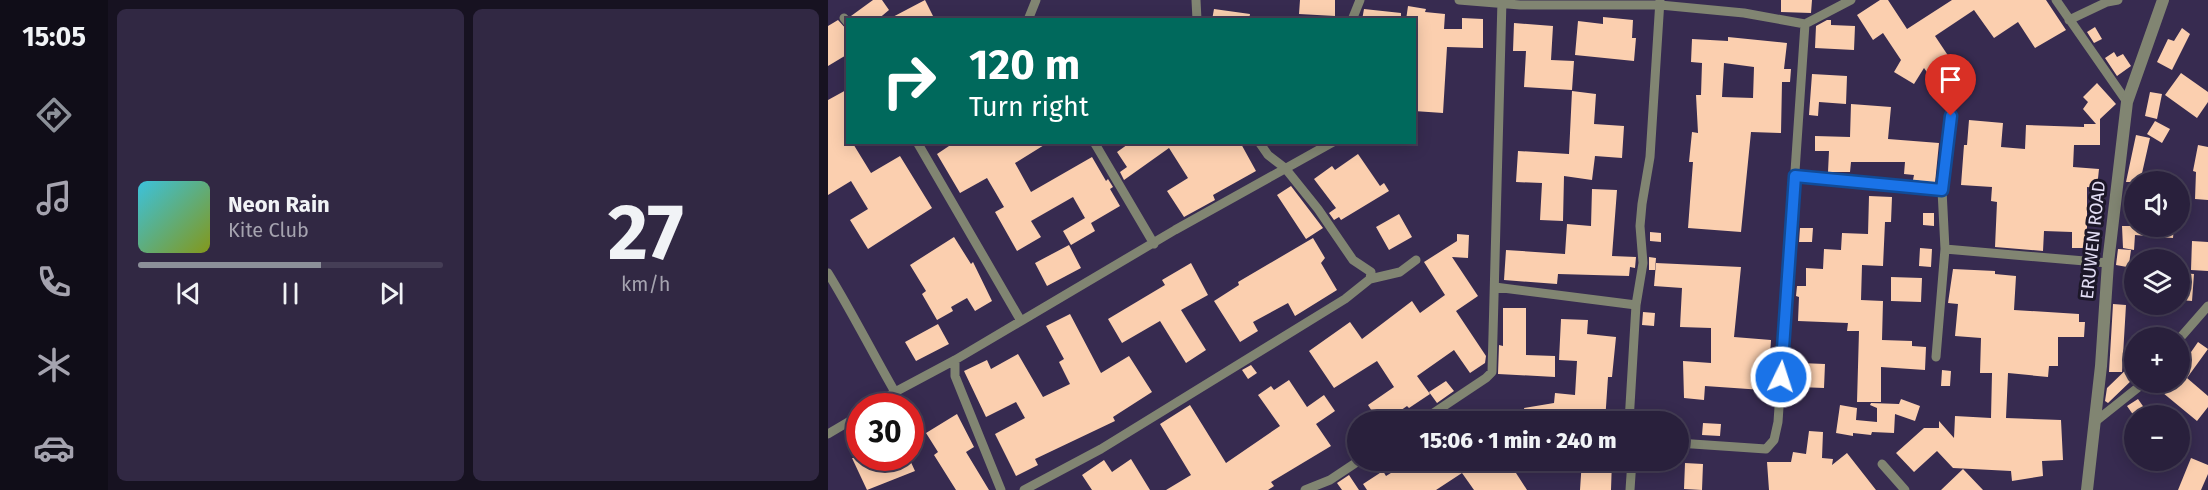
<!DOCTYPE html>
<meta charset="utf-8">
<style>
body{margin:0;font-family:"Fira Sans",sans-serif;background:#312843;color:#f1f3f6;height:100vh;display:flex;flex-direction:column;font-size:22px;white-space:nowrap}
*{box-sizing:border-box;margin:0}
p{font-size:20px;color:#a5a3af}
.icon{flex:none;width:33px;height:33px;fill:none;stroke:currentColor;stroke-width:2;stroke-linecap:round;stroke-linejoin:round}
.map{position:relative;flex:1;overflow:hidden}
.drawer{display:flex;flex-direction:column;gap:9px;padding:9px;background:#171221;width:720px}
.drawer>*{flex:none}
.hud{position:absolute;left:18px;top:18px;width:570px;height:126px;border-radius:0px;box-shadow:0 3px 15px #0003,0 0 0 2px #453e56;background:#00695c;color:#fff;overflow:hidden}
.buttons{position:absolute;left:1296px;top:171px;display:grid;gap:12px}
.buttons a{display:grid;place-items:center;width:66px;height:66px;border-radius:50%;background:#29203c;box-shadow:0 3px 15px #0003,0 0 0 2px #453e56;font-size:30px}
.speed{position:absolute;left:18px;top:393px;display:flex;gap:12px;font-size:30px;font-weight:700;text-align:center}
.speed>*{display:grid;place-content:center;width:78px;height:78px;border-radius:50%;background:#29203c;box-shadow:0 3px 15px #0003,0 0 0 2px #453e56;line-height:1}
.speed .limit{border:9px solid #d22;background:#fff;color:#111}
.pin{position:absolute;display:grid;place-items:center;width:51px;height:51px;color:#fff;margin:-62px -26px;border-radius:50% 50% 50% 0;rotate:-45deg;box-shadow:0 0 6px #0007}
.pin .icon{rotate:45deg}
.me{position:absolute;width:66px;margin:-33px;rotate:4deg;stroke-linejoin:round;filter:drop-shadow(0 0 4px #0008)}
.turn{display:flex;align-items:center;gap:21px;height:126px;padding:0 24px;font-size:27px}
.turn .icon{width:78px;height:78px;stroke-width:2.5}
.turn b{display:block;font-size:42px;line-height:51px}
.drawer .widget{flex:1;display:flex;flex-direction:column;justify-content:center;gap:9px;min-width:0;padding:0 21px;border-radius:9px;background:#312843}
.drawer .dial{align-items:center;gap:0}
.dial b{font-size:78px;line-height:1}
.song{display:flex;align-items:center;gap:18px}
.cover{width:72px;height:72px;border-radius:9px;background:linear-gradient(135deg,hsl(190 70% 55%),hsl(70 70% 35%))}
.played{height:6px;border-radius:3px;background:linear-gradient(90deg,#8c9099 60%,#453e56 60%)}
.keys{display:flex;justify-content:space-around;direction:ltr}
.drawer .tiles{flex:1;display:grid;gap:9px;grid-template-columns:repeat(2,1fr)}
.trip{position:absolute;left:519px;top:411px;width:342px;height:60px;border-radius:30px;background:#29203c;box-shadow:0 3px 15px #0003,0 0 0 2px #453e56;font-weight:800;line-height:60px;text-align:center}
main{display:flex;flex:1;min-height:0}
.dock{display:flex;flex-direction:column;width:108px;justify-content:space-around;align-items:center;background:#100d18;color:#a5a3af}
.dock .icon{width:42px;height:42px}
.dock .active{color:#8c9099}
.dock b{font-size:27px;color:#f1f3f6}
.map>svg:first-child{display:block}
</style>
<main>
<nav class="dock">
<b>15:05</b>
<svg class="icon active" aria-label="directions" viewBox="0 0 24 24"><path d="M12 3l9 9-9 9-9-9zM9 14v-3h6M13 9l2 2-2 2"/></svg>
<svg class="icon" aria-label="music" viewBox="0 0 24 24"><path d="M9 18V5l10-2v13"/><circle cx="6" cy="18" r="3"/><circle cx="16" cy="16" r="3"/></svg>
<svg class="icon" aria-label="phone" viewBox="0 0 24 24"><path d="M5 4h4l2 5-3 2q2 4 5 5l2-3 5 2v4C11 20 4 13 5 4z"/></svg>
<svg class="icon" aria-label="climate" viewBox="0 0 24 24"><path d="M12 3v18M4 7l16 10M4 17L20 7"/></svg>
<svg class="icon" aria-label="car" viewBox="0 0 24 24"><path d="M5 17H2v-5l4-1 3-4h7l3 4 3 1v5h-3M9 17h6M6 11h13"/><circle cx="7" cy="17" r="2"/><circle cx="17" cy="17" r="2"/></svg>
</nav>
<section class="drawer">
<div class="tiles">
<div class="widget">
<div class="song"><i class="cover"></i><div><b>Neon Rain</b><p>Kite Club</p></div></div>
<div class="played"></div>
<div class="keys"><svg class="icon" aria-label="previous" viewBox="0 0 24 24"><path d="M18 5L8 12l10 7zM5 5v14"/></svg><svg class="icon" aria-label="pause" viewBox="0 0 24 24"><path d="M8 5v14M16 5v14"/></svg><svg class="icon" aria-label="next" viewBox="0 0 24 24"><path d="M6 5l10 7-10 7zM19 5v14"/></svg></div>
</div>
<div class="widget dial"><b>27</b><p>km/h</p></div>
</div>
</section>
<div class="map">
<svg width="1380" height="490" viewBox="0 0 1380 490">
<rect width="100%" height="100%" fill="#372b50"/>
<path fill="#fbcfaf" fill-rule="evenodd" d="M45,0H54L61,10L49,20H26L23,16Z
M97,0L107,20H59Z
M472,0H507V16L471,14Z
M953,0H984L983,13L953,12Z
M1052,0H1060L1079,29L1124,0H1218L1238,30L1207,48L1190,22L1166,38L1146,10L1107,36L1123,60L1101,75L1096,68L1086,84L1066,72L1073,60L1055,33L1045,40L1029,15Z
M580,6L598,9L597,12L617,14L616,29H634V18L655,19V48L619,47L615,113L586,111V20H578Z
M386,9L422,14L421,20H384Z
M536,9L573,13V20H534Z
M775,17L805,20L804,38H808L806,61L747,55L750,21L775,24Z
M10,20L20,31V54L0,66V26Z
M999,20H1003V25L1027,26L1026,50L987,48L988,26Z
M686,23L725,26L723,60L746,61L744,90L696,87L698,51H685Z
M1267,27L1274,39L1266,43L1259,32Z
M1354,28L1362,34L1344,70L1329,62L1340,39L1346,41Z
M900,37L959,43L956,69H963L962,82H954L953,133L923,132L913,232L860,228L865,162H861L864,132L870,133L868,95H873L874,63L863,62L864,39L900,41ZM896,63L926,67L925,98L894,97Z
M1286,52L1289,57L1295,54L1303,66L1289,76L1277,58Z
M1353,73L1380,92V102L1369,118L1337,95Z
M984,74L1019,76L1018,104L991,102L990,116L981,115Z
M1269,83L1288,104L1272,119V145H1246L1245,167L1271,169L1269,188L1259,187V248H1244V232L1216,231L1215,251L1167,247L1169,202L1163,201L1164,187L1133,185L1136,145H1139L1141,120L1175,123L1173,147L1197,149L1198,125L1256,127V124H1268L1255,109L1260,102L1255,97Z
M20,89V142H24L43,173L72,156L104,208L40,249L22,220L40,209L23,181L0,195V100Z
M744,91L768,94L766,124L796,126L794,158L767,156L764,180L736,176L735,221L712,220L714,183L688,182L690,151L741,154Z
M1322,92L1334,94L1329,119L1317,116Z
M1023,104L1063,107L1060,139L1111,143L1107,183L1085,180L1086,175L1076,174L1077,162H1023L1022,172H1000L1001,151H987V136L1022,137Z
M1327,121L1342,129L1334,143L1319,134Z
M1308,135L1322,138L1312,182H1298Z
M127,142H221L187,163L203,192L264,157L278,181L280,179L285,187L282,189L292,206L263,223L267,231L243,245L235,231L257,218L245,197L203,221L213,237L189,251L167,212L176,207L159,178L132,193L109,154Z
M303,142H412L428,171L385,195L387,200L356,217L339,191L360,178L341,148L296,180L292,172L299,167L289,152Z
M1370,145L1380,147V200L1367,199L1368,172L1365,171Z
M530,154L552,186L556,183L561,191L513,220L511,217L506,220L501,213L508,208L486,179L504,166L507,170Z
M463,186L495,228L478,239L449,195Z
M764,189L789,190L784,256L808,257L807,268L802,267L801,276L730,274L729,284L676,280L678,250L737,254L739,224L763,226Z
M1041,196L1064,197L1063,222H1057L1055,266L1034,265L1033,300L1055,301L1054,340L1084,341V346L1098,347L1097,370L1053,367V402H1029L1031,331H1019L1020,323L970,321L971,297L968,296L969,286H978V268L995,269L996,249L1013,250L1014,233L1040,234Z
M1095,213H1106V226L1095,225Z
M571,214L584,237L561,250L548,227Z
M1294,226H1346L1345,238L1307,235L1306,250L1295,248Z
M972,228H985L984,242H971Z
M822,232L833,233V242L822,241Z
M629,234L641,235L640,258L624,257L650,296L628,311L658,356L657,363L642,373L626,350L589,376L602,394L581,408L579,406L556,422H551L540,405L566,387L549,361L506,388L481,351L522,322L534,339L584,301L592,313L617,295L596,262L629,241Z
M126,237L143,264L145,262L164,301L147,311L139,298L123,307L125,311L109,320L94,294L98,291L82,265Z
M485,238L497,258L493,263L509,290L467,316L460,303L425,322L430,331L412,342L386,301L411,285L410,282Z
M1364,241L1380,242V271L1363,270Z
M241,245L253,268L219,286L207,263Z
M1092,248L1104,249L1103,267L1091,266Z
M1290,249L1303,250L1301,264H1306V297L1297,296L1299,267L1288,265Z
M821,257L828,258L827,270H821Z
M363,263L380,295L353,310L378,350L358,363L332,321L294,343L280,319L337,285L334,280Z
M828,263L913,267L906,337L943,340L941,372H947L946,387L936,386L935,390L877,386L876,400L856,398L855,361L883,363V328L852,327L854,288L826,286Z
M1125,269L1167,271V274L1188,276L1186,310L1251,314V322H1257L1256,337H1230V366H1221L1220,377L1180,373L1178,418L1233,420L1235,460L1214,461L1215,476L1184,481L1183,471L1125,468L1109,451L1086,472L1068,453L1096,428H1111V421L1126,438L1127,416L1163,418L1164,373H1152L1153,338L1127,336L1130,304L1120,303Z
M1352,273L1366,274L1364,301L1352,300Z
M1063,277L1094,278L1093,302L1063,301Z
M1285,304L1298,305L1294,372H1281Z
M675,308H698V355L727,356V377L670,374L671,345L675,346Z
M815,312L827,313L826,326L814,325Z
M242,314L273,373L301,356L324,392L285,417L287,421L207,459L210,465L188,476L167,434L197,418L188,402L158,417L136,371L159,360L163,369L190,354L215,397L242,384L231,362L236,359L218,326Z
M733,319L760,320L759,334L788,337L784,377H780L777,422H699L696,408L726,403L727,393L747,395L749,361L731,360Z
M110,324L121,344L88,361L77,342Z
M1370,342L1380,349L1359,378L1380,396V407L1369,421L1329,388L1333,382H1352V368Z
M1306,362V378L1280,403L1277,401L1279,388Z
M972,363L997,364L996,388L971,387Z
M423,365L429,373L420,379L414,370Z
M1114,370L1123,371L1122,386H1113Z
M461,380L479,407L496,395L507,411L488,424L503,446L443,482L446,486L440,490H338L363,475L332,424L362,405L398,463L452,426L430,395L443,386L446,390Z
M618,381L626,391L609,403L601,392Z
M1073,399L1092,406L1087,421L1067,414L1066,433L1044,432L1043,435L1025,433V436L1008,433L1012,405L1029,408L1028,420L1049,422V408L1042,405L1043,403L1071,404Z
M1310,399L1317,409L1306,416L1299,406Z
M129,414L146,447L138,452L161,490H128L106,455L110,452L98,433Z
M875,423L893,424L892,436L874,435Z
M981,431L995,432L994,458L1005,459L1004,465L1019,453L1048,490H941L939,462H963L965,452L978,454Z
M24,458H81L87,471L39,490Z
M1363,458L1380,465V474L1373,490H1350Z
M303,459L322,490H264L254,475L276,460L284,472Z
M573,460H707L688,473L699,490H646L634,473L608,490H539L535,484L555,471L558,476L576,465Z
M754,460H784L783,490H752Z
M857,463L875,464L874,490L856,489Z
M1135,469L1155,490H1113Z
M521,475L531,490H514L509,483Z"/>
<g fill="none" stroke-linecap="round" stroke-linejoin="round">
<path stroke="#818572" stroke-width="9" d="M368,0L369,20
M631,0L692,5H832L916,13L977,24L1023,0
M1228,0L1299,102
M16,18L20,23
M200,20L208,0
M524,20L532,0
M1241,20L1279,2L1290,0
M89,142L193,321
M266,142L326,244
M431,142L440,155L457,168L490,209L525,260L543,272L542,279
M967,175L1114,190
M1117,249L1280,263
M0,273C24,312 44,352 67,392
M667,287L808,305
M1352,338L1380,306
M1108,357L1117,249L1114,190L1123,116
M127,360V376L173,490
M46,406L67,392L127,360L347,230L505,142
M1268,421L1317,382
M592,422L658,378L664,372L674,0
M801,422L808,305L815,263L812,226L814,204L822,157L832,0
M0,434L32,415
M850,443L938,449L946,440L950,422L977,24
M1054,464L1077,490
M196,490L273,449L517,299L542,279L572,272L588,260
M477,490L502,480L532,460
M802,490L804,460"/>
<path stroke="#818572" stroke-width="12" d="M1259,490L1273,366L1280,263L1299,102L1335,0"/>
</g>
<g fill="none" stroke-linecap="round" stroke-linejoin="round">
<g stroke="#114b97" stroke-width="15">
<path id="route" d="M953,377L967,176L1114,190L1123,116"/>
</g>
<use href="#route" stroke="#1a73e8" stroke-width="10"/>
</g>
<g text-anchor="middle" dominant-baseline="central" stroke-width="6" stroke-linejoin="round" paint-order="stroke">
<g font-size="18" fill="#e3def5" stroke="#1c1728">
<text transform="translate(1265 240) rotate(-84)">ERUWEN ROAD</text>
</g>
</g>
</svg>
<div class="buttons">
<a><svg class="icon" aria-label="sound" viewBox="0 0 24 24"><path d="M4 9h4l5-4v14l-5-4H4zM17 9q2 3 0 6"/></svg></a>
<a><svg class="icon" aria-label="layers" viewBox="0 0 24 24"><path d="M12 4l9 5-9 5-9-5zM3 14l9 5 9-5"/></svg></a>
<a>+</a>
<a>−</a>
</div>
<div class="speed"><div class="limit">30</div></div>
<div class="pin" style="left:1123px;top:116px;background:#d93025"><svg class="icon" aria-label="arrive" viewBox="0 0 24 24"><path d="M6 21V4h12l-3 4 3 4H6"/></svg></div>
<svg class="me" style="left:953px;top:377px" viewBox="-20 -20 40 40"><circle r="17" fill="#1a73e8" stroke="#fff" stroke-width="3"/><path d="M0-11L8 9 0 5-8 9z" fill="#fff"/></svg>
<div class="trip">15:06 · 1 min · 240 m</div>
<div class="hud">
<div class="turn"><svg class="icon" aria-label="right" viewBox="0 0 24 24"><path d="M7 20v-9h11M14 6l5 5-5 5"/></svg><div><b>120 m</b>Turn right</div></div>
</div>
</div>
</main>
